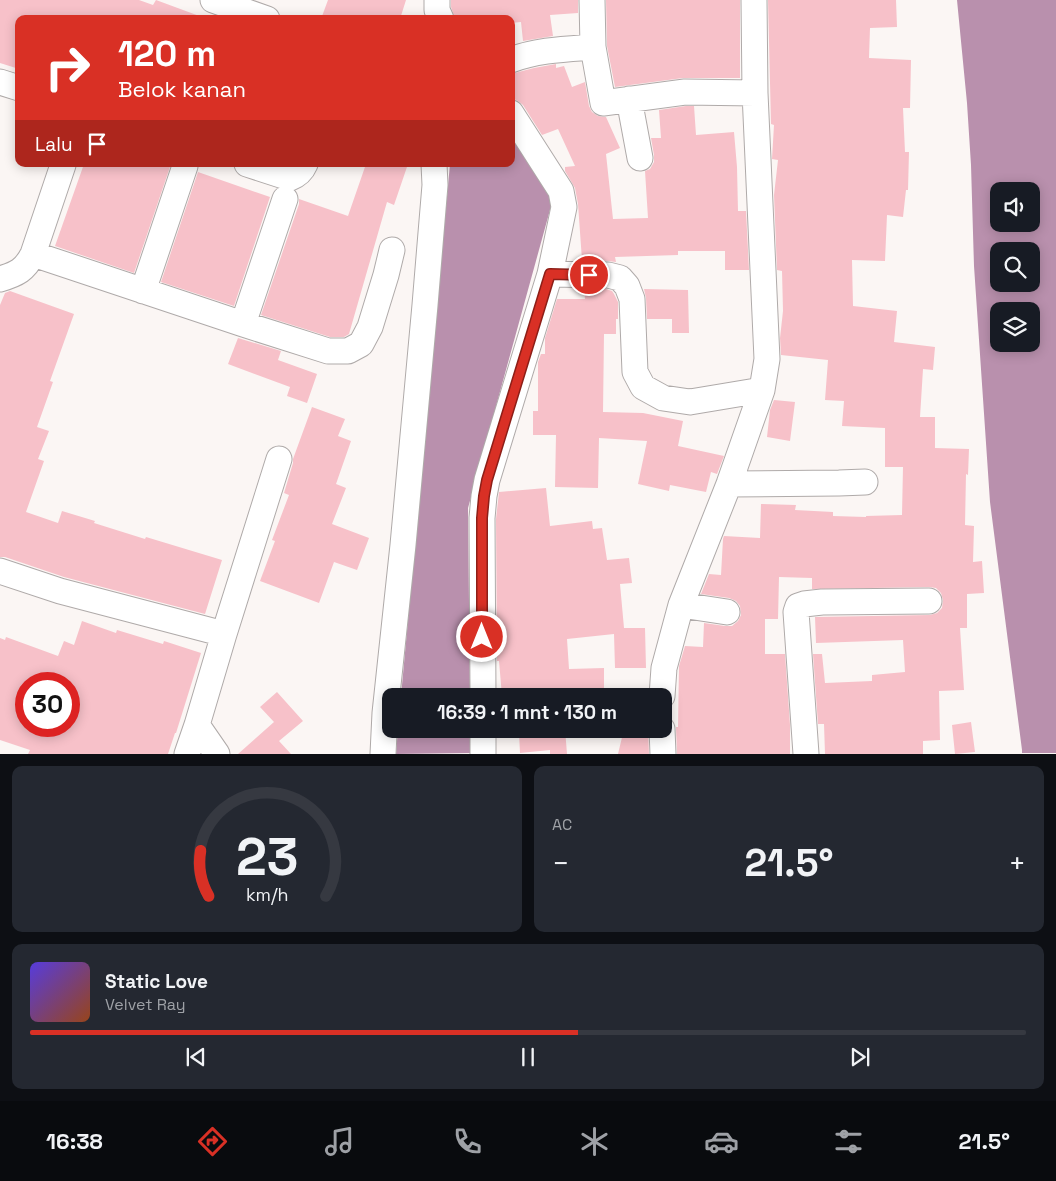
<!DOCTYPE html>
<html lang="id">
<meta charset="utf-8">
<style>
body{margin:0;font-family:"Space Grotesk",sans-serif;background:#242831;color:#f1f3f6;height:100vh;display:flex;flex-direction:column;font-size:19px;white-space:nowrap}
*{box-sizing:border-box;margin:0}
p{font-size:16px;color:#9ea1a6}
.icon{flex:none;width:28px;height:28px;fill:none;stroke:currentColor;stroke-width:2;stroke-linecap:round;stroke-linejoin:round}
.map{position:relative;height:754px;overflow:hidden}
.panel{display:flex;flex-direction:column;gap:12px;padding:12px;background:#0d0f14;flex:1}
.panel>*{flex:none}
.guide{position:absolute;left:15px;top:15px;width:500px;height:152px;border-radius:10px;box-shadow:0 2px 12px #0003;background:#d93025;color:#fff;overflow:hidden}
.controls{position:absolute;left:990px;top:182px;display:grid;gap:10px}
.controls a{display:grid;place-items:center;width:50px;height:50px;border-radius:10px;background:#171b24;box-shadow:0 2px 12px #0003;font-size:25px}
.speed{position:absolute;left:15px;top:672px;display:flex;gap:10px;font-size:25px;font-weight:700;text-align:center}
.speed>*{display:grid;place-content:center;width:65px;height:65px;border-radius:50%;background:#171b24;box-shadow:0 2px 12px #0003;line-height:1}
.speed .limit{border:8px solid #d22;background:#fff;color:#111}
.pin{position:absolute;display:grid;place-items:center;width:42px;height:42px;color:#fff;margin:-21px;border:2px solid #fff;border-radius:50%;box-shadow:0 1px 5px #0007}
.me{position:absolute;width:55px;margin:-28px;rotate:0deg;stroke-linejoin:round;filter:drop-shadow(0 0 4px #0008)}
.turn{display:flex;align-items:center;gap:18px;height:105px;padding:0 20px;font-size:22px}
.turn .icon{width:65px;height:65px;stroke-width:2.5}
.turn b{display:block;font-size:35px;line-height:42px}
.then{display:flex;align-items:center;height:48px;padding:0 20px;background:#0003;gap:10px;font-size:19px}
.big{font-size:38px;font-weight:800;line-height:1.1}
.panel .widget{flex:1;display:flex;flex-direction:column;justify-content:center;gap:8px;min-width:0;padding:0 18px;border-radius:10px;background:#242831}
.panel .dial{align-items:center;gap:0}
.dial svg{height:130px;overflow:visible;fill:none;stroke:#363941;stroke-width:7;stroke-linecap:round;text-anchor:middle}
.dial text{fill:#f1f3f6;stroke:none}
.song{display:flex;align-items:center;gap:15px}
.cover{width:60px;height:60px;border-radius:8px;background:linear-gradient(135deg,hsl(250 70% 55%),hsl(20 70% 35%))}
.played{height:5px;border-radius:2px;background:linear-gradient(90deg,#d93025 55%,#363941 55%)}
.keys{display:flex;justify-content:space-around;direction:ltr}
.heat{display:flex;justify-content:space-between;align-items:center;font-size:28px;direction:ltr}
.panel .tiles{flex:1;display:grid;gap:12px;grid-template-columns:1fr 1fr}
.widget:last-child{grid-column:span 2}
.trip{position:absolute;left:382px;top:688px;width:290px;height:50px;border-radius:10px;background:#171b24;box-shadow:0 2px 12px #0003;font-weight:800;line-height:50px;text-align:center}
.dock{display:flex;height:80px;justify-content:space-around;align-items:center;background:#090b0e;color:#9ea1a6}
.dock .icon{width:35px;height:35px}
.dock .on{color:#d93025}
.dock b{font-size:22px;color:#f1f3f6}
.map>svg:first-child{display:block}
</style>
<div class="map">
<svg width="1056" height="754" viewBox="0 0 1056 754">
<rect width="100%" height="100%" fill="#fbf6f4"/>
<path fill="#b990ad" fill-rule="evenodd" d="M957,0H1056V753H1022V750L990,502L974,266L971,165L967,103ZM999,191H1031V224H999ZM999,251H1031V284H999ZM999,311H1031V344H999Z
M511,135L553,199L468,508L470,696H401L450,164H511Z
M398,729H470L471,753L396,754Z"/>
<path fill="#f7c1c9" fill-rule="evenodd" d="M0,0H139L153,5L156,0L202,17L201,19H19V69L0,63Z
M328,0H406L400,19H321Z
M451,0H578V13L550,15L553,36L523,41L521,22L511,23V19H455L451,7Z
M606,0H740V78H683L615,87L607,46Z
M768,0H896L897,27L870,28L869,58L911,60L910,108H903L905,152H909L908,190H906L903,217L887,215L885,261L852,260L853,306L897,311L894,342L935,347L933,370L923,369L920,417H935V448L969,449L968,475L966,474L965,525L974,526L973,562L982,561L984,593L967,594V628H960L964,690L939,691L940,740L923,741V754H825L824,724H818L813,654H822L825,683L872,681V675L905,672L903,640L816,643L815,617L930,615L937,613L942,608L943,600L941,593L936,588L929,587L812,589V578L779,577L778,619H765V654H785L790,725V754H677L676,727H678L679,666L685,646L703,647L704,623L725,626H732L738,621L741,615L740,606L736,601L729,598L701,594L709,574L721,575L723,539L724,536L760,538L761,504L796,505L795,510L833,512V516L866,517V516L902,515L903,467H885V428L842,426L844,401L825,400L828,360L781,355L780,338L783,311L782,271L777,270L774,195L778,160L772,159L774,125L771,124Z
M556,64V68L564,66L572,87L585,82L589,106L592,112L598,116L606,117L620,148L606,154L613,219L648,218L645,171L650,169L654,162V155L651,138H661L659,110L686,106H694L696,135L734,132L737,167L738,211H746L749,270H725V251H678V255L615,257L616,262L608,261L582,260L578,204L575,188L565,171V167L575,166L558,129L542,135L523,105L518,101L514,99L511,94V74L534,68Z
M84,164H171L134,273L55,246Z
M366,164H408L394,205L387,202L349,334L344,337H330L261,315L299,204V199L348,216Z
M198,172L270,197L234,306L161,282Z
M584,289H606L612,291L614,294L618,302V319H616V334H604L603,412L643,413L683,421L678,446L724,456L717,474L711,472L706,492L670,485L669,491L638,484L647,441L599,438L598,488L555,487L556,435H533V411H538V362L541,354H545V338L557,299H585Z
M644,289L688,290L689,333H672V319H647L646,298Z
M10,291L74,314L50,381L53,382L37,427L49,431L38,459L44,461L26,512L58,523L62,511L95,521L94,523L145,539L146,537L222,560L205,614L64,577L5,557H0V305L5,293Z
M238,338L281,351L278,360L317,374L307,403L287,396L290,387L228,364Z
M774,400L795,402L790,441L767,437L770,410Z
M312,407L345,419L338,436L351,441L336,484L346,488L332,524L369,538L357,570L334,562L319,603L260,581L275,541L272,540L289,495L284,493L293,463V459Z
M546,488L550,526L592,521L593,529L602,528L607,560L629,558L632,583L620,584L624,628H645L646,668H615L614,634L567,639L569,669L604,668V696H502L499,661H497L496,519L499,492Z
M82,621L116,633L117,630L163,644L164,641L201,653L176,733H175L168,754H28L30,750L0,740V638L5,640L6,637L58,656L64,641L74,645ZM26,684H69V726H26Z
M277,692L303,721L279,741L291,754H238L274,722L260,707Z
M971,722L975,752L955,754L952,725Z
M526,729H565L567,754H550V750L520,753L519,733H527Z
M624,729H648L649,754H618Z"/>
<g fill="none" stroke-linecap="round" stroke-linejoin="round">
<g stroke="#afaaa9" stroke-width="27">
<path id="minor" d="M213,0L267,19
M437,0V10L441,19
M592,0L593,47L603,103L685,92L755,93
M511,60C536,50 566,49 593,47
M0,82L19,88
M629,99L640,158
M247,164L290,178C298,175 302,171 305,164
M33,254L63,165
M550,274L608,275L620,278L627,286L632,299L635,372L643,387L663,398L690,402L762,390
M0,279C17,274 25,270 33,254L243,324L328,351H348L361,344L370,327L386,275L392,250
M143,291L185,166
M243,324L285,199
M729,484L839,483L865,482
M0,571L60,591L224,634L279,459
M681,605L727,612
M483,696L482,518L484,496L487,480L550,274L564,207L561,191L511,113
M662,696L664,668L681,605L729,484L762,390L767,359L755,93L754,0
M197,725L217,754
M483,729V754
M662,729L663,754
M187,754L197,725L224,634
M383,754L385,713L403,545L425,305L435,185L434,164
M806,754L796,612L798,606L804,604L822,602L929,601"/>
</g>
<use href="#minor" stroke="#fff" stroke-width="25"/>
</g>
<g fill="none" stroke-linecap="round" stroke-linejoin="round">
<g stroke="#8d1f18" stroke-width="12">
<path id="route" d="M482,637V518L484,496L487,480L550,274L589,275"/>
</g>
<use href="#route" stroke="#d93025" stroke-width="9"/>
</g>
</svg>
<div class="controls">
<a><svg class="icon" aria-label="sound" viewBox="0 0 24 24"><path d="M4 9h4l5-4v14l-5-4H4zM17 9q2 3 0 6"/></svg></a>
<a><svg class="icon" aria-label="search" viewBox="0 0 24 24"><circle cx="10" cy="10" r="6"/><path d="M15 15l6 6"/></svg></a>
<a><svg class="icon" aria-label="layers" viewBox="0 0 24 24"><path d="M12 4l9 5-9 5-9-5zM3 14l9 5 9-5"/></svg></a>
</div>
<div class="speed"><div class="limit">30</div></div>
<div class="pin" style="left:589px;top:275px;background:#d93025"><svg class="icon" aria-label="arrive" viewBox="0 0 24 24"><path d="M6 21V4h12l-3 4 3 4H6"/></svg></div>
<svg class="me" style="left:482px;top:637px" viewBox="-20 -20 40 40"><circle r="17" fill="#d93025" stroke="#fff" stroke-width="3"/><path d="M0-11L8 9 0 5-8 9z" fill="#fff"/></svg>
<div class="trip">16:39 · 1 mnt · 130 m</div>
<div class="guide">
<div class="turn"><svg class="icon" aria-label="right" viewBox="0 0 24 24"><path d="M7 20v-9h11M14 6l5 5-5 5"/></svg><div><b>120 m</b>Belok kanan</div></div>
<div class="then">Lalu<svg class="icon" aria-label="arrive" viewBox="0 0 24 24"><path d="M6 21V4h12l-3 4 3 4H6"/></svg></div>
</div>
</div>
<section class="panel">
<div class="tiles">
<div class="widget dial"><svg viewBox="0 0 100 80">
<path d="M14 69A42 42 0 1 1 86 69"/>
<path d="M14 69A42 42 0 0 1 9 41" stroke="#d93025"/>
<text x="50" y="56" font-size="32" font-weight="700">23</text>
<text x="50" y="72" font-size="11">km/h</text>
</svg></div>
<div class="widget"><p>AC</p>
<div class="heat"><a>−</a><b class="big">21.5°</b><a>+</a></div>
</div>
<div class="widget">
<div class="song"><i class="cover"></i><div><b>Static Love</b><p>Velvet Ray</p></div></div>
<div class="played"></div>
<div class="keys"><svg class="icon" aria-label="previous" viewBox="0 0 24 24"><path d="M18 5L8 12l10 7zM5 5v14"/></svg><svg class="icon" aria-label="pause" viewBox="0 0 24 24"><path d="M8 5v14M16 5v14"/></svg><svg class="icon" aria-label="next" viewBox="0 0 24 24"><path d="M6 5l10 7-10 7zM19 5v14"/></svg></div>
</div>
</div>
</section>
<nav class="dock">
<b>16:38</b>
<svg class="icon on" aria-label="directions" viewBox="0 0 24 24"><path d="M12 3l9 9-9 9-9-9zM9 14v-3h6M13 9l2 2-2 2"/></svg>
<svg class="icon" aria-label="music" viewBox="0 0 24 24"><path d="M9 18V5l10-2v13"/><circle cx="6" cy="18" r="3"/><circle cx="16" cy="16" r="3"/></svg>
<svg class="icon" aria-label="phone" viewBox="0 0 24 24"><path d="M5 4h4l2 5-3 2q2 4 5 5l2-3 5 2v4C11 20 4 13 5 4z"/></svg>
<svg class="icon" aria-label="climate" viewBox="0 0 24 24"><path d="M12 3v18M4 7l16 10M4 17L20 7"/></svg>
<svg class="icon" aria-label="car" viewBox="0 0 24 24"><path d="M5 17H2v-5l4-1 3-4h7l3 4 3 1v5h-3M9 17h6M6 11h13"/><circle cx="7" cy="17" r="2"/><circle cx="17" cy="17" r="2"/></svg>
<svg class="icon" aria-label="filters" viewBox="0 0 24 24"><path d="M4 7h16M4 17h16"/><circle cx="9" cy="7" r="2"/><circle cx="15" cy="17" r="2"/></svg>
<b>21.5°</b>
</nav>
